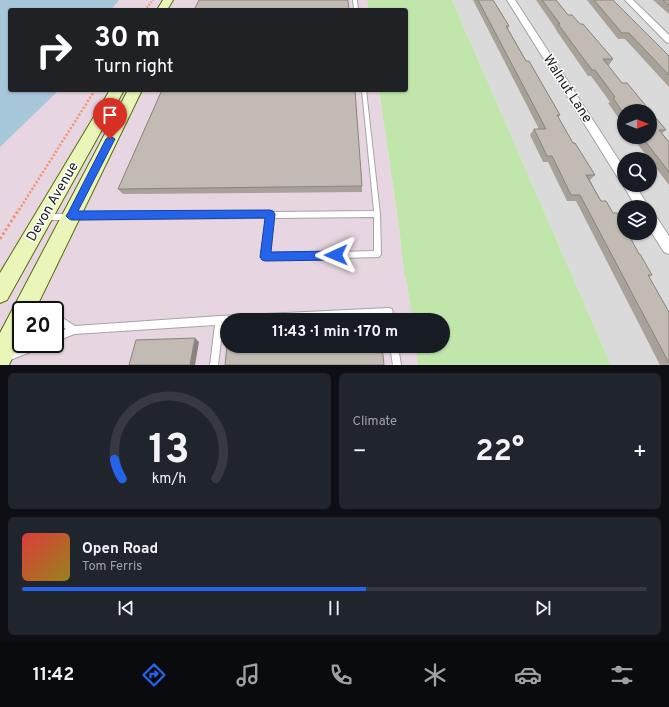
<!DOCTYPE html>
<meta charset="utf-8">
<style>
body{margin:0;font-family:Overpass,sans-serif;background:#20242c;color:#f1f3f6;height:100vh;display:flex;flex-direction:column;font-size:15px;white-space:nowrap}
*{box-sizing:border-box;margin:0}
p{font-size:13px;color:#9ea1a6}
.icon{flex:none;width:22px;height:22px;fill:none;stroke:currentColor;stroke-width:2;stroke-linecap:round;stroke-linejoin:round}
.map{position:relative;height:365px;overflow:hidden}
.details{display:flex;flex-direction:column;gap:8px;padding:8px;background:#0d0f14;flex:1}
.details>*{flex:none}
.banner{position:absolute;left:8px;top:8px;width:400px;height:84px;border-radius:4px;box-shadow:0 1px 3px #0004;background:#202124;color:#fff;overflow:hidden}
.needle{width:26px;rotate:90deg}
.tools{position:absolute;left:617px;top:104px;display:grid;gap:8px}
.tools a{display:grid;place-items:center;width:40px;height:40px;border-radius:50%;background:#171b24;box-shadow:0 1px 3px #0004;font-size:20px}
.speed{position:absolute;left:12px;top:301px;display:flex;gap:8px;font-size:20px;font-weight:700;text-align:center}
.speed>*{display:grid;place-content:center;width:52px;height:52px;border-radius:50%;background:#171b24;box-shadow:0 1px 3px #0004;line-height:1}
.speed .limit{border:2px solid #111;border-radius:6px;background:#fff;color:#111}
.pin{position:absolute;display:grid;place-items:center;width:34px;height:34px;color:#fff;margin:-41px -17px;border-radius:50% 50% 50% 0;rotate:-45deg;box-shadow:0 0 4px #0007}
.pin .icon{rotate:45deg}
.me{position:absolute;width:44px;margin:-22px;rotate:269deg;stroke-linejoin:round;filter:drop-shadow(0 0 3px #0008)}
.turn{display:flex;align-items:center;gap:14px;height:84px;padding:0 20px;font-size:18px}
.turn .icon{width:52px;height:52px;stroke-width:2.5}
.turn b{display:block;font-size:28px;line-height:34px}
.big{font-size:30px;font-weight:700;line-height:1.1}
.details .widget{flex:1;display:flex;flex-direction:column;justify-content:center;gap:6px;min-width:0;padding:0 14px;border-radius:6px;background:#20242c}
.details .dial{align-items:center;gap:0}
.dial svg{height:104px;overflow:visible;fill:none;stroke:#363941;stroke-width:7;stroke-linecap:round;text-anchor:middle}
.dial text{fill:#f1f3f6;stroke:none}
.song{display:flex;align-items:center;gap:12px}
.cover{width:48px;height:48px;border-radius:6px;background:linear-gradient(135deg,hsl(0 70% 55%),hsl(50 70% 35%))}
.played{height:4px;border-radius:2px;background:linear-gradient(90deg,#2563eb 55%,#363941 55%)}
.keys{display:flex;justify-content:space-around;direction:ltr}
.heat{display:flex;justify-content:space-between;align-items:center;font-size:22px;direction:ltr}
.details .tiles{flex:1;display:grid;gap:8px;grid-template-columns:1fr 1fr}
.widget:last-child{grid-column:span 2}
.trip{position:absolute;left:220px;top:313px;width:230px;height:40px;border-radius:20px;background:#171b24;box-shadow:0 1px 3px #0004;font-weight:700;line-height:40px;text-align:center}
.tabs{display:flex;height:64px;justify-content:space-around;align-items:center;background:#090b0e;color:#9ea1a6}
.tabs .icon{width:28px;height:28px}
.tabs .selected{color:#2563eb}
.tabs b{font-size:18px;color:#f1f3f6}
.map>svg:first-child{display:block}
</style>
<div class="map">
<svg width="669" height="365" viewBox="0 0 669 365">
<rect width="100%" height="100%" fill="#eeece3"/>
<path fill="#dbdada" fill-rule="evenodd" d="M452,0H669V365H611ZM624,111H650V137H624ZM624,159H650V185H624ZM624,207H650V233H624Z"/>
<path fill="#e7d6e1" fill-rule="evenodd" d="M0,0H367L368,10H10V90H379L399,227L404,273L407,284L412,320H227V346H416L418,365H0ZM21,310H55V344H21Z"/>
<path fill="#c0e6ab" d="M367,0H452L611,365H418L416,346H443V320H412L407,284L404,273L399,227L379,90H406V10H368Z"/>
<path fill="#a6c6da" d="M0,0H119L111,10H10V90H59L0,147Z"/>
<g fill="none" stroke-linecap="round" stroke-linejoin="round">
<g stroke="#a4a4a4" stroke-width="2">
<path id="lane" d="M353,0H357L358,10H354Z
M362,90H366L380,214L381,254L380,256L378,257L265,260L263,259L262,257L266,218L46,220L44,219L43,217L44,215L46,214L268,212L270,211L272,212L374,211ZM374,217V251L269,254L273,218Z
M32,297L48,307L49,310C40,310 33,310 28,301L29,298Z
M389,308L392,309L394,320H386V316L306,320H227V324H223L218,365H210L215,325L74,334L55,342V334L66,329L55,322V313L75,326L220,316Z
M30,344H44L43,347L0,364V356Z
M390,346H398L401,365H393Z"/>
</g>
<g stroke="#a4a4a4" stroke-width="2">
<path id="street" d="M507,0H515L624,168V183L620,181Z
M625,0H633L669,35V43L666,42Z
M624,183V185H635L649,207H636L623,185Z
M650,214L655,215L669,236V254L664,252L650,230Z"/>
</g>
<g stroke="#556e0a" stroke-width="2">
<path id="secondary" d="M163,0H173L167,10H157Z
M110,90H124L7,300L0,303V273Z
M128,90H142L35,310H21V339L9,365H0V333Z"/>
</g>
<path stroke="#f3906f" stroke-width="2" stroke-dasharray="1.5 1.5" stroke-linecap="butt" d="M145,10L153,0"/>
<path stroke="#f3906f" stroke-width="2.5" stroke-dasharray="2 2" stroke-linecap="butt" d="M19,210L95,90"/>
<path stroke="#f3906f" stroke-width="3" stroke-dasharray="2.5 2.5" stroke-linecap="butt" d="M0,239L19,209"/>
<use href="#lane" fill="#fff" fill-rule="evenodd"/>
<use href="#street" fill="#fff" fill-rule="evenodd"/>
<use href="#secondary" fill="#eaf6b9" fill-rule="evenodd"/>
</g>
<path fill="#a7a19a" d="M473,0H493L509,26L508,29L526,61L560,115L558,118L573,143L595,175L590,180L601,201L613,213L652,275L649,277L669,312V365H660L576,201H567L548,162H543L530,135L534,129H539Z
M536,0H556L568,15L580,24L613,59L609,65H607L622,83L666,130L662,133L669,142V185L650,160V159H649L632,137H650L624,111V126L608,103L610,102L591,76H588L556,30V29Z
M587,0H613L669,56V87L625,39H618Z
M653,0H669V14Z
M362,186V192L123,194L118,189Z"/>
<path fill="#88837d" d="M195,338L199,342L195,365H190Z"/>
<path fill="#c2bbb3" stroke="#88837d" d="M199,0H348L349,10H194Z
M478,0H493L509,26H506L526,61H529L560,115H557L573,143H575L595,175H586L601,201H606L613,213H617L624,226V233H628L639,254H640L652,275H648L669,312V363L580,195H571L552,156H547L534,129H546Z
M542,0H556L568,15H572L580,24H583L613,59H603L622,83H627L666,130H659L669,142V172L642,137H650V111H624V114L613,98L615,97L595,70H592L558,24H560Z
M594,0H613L669,56V75L629,33H622Z
M663,0H669V5Z
M162,90H355L362,186L118,189Z
M195,338L190,365H129L136,340Z
M227,346H382L384,365H225Z"/>
<path fill="#2563eb" stroke="#184099" d="M110,136L115,139L78,211L270,210L273,211L275,214L271,252L336,251L340,252L341,255L340,259L336,260L265,261L262,260L260,257L265,218L71,220L68,218L66,216L68,213L106,139Z"/>
<g text-anchor="middle" dominant-baseline="central" stroke-width="3" stroke-linejoin="round" paint-order="stroke">
<g font-size="14" fill="#1d1d1d" stroke="#fff">
<text transform="translate(567 89) rotate(57)">Walnut Lane</text>
<text transform="translate(53 202) rotate(-60)">Devon Avenue</text>
</g>
</g>
</svg>
<div class="tools">
<a><svg class="needle" viewBox="-14 -14 28 28"><path d="M0-13l5 13h-10z" fill="#e53935"/><path d="M0 13l5-13h-10z" fill="#9ea1a6"/></svg></a>
<a><svg class="icon" aria-label="search" viewBox="0 0 24 24"><circle cx="10" cy="10" r="6"/><path d="M15 15l6 6"/></svg></a>
<a><svg class="icon" aria-label="layers" viewBox="0 0 24 24"><path d="M12 4l9 5-9 5-9-5zM3 14l9 5 9-5"/></svg></a>
</div>
<div class="speed"><div class="limit">20</div></div>
<div class="pin" style="left:110px;top:139px;background:#d93025"><svg class="icon" aria-label="arrive" viewBox="0 0 24 24"><path d="M6 21V4h12l-3 4 3 4H6"/></svg></div>
<svg class="me" style="left:336px;top:255px" viewBox="-20 -20 40 40"><path d="M0-17L14 15 0 8-14 15z" fill="#2563eb" stroke="#fff" stroke-width="4"/></svg>
<div class="trip">11:43 · 1 min · 170 m</div>
<div class="banner">
<div class="turn"><svg class="icon" aria-label="right" viewBox="0 0 24 24"><path d="M7 20v-9h11M14 6l5 5-5 5"/></svg><div><b>30 m</b>Turn right</div></div>
</div>
</div>
<section class="details">
<div class="tiles">
<div class="widget dial"><svg viewBox="0 0 100 80">
<path d="M14 69A42 42 0 1 1 86 69"/>
<path d="M14 69A42 42 0 0 1 8 54" stroke="#2563eb"/>
<text x="50" y="56" font-size="32" font-weight="700">13</text>
<text x="50" y="72" font-size="11">km/h</text>
</svg></div>
<div class="widget"><p>Climate</p>
<div class="heat"><a>−</a><b class="big">22°</b><a>+</a></div>
</div>
<div class="widget">
<div class="song"><i class="cover"></i><div><b>Open Road</b><p>Tom Ferris</p></div></div>
<div class="played"></div>
<div class="keys"><svg class="icon" aria-label="previous" viewBox="0 0 24 24"><path d="M18 5L8 12l10 7zM5 5v14"/></svg><svg class="icon" aria-label="pause" viewBox="0 0 24 24"><path d="M8 5v14M16 5v14"/></svg><svg class="icon" aria-label="next" viewBox="0 0 24 24"><path d="M6 5l10 7-10 7zM19 5v14"/></svg></div>
</div>
</div>
</section>
<nav class="tabs">
<b>11:42</b>
<svg class="icon selected" aria-label="directions" viewBox="0 0 24 24"><path d="M12 3l9 9-9 9-9-9zM9 14v-3h6M13 9l2 2-2 2"/></svg>
<svg class="icon" aria-label="music" viewBox="0 0 24 24"><path d="M9 18V5l10-2v13"/><circle cx="6" cy="18" r="3"/><circle cx="16" cy="16" r="3"/></svg>
<svg class="icon" aria-label="phone" viewBox="0 0 24 24"><path d="M5 4h4l2 5-3 2q2 4 5 5l2-3 5 2v4C11 20 4 13 5 4z"/></svg>
<svg class="icon" aria-label="climate" viewBox="0 0 24 24"><path d="M12 3v18M4 7l16 10M4 17L20 7"/></svg>
<svg class="icon" aria-label="car" viewBox="0 0 24 24"><path d="M5 17H2v-5l4-1 3-4h7l3 4 3 1v5h-3M9 17h6M6 11h13"/><circle cx="7" cy="17" r="2"/><circle cx="17" cy="17" r="2"/></svg>
<svg class="icon" aria-label="filters" viewBox="0 0 24 24"><path d="M4 7h16M4 17h16"/><circle cx="9" cy="7" r="2"/><circle cx="15" cy="17" r="2"/></svg>
</nav>
